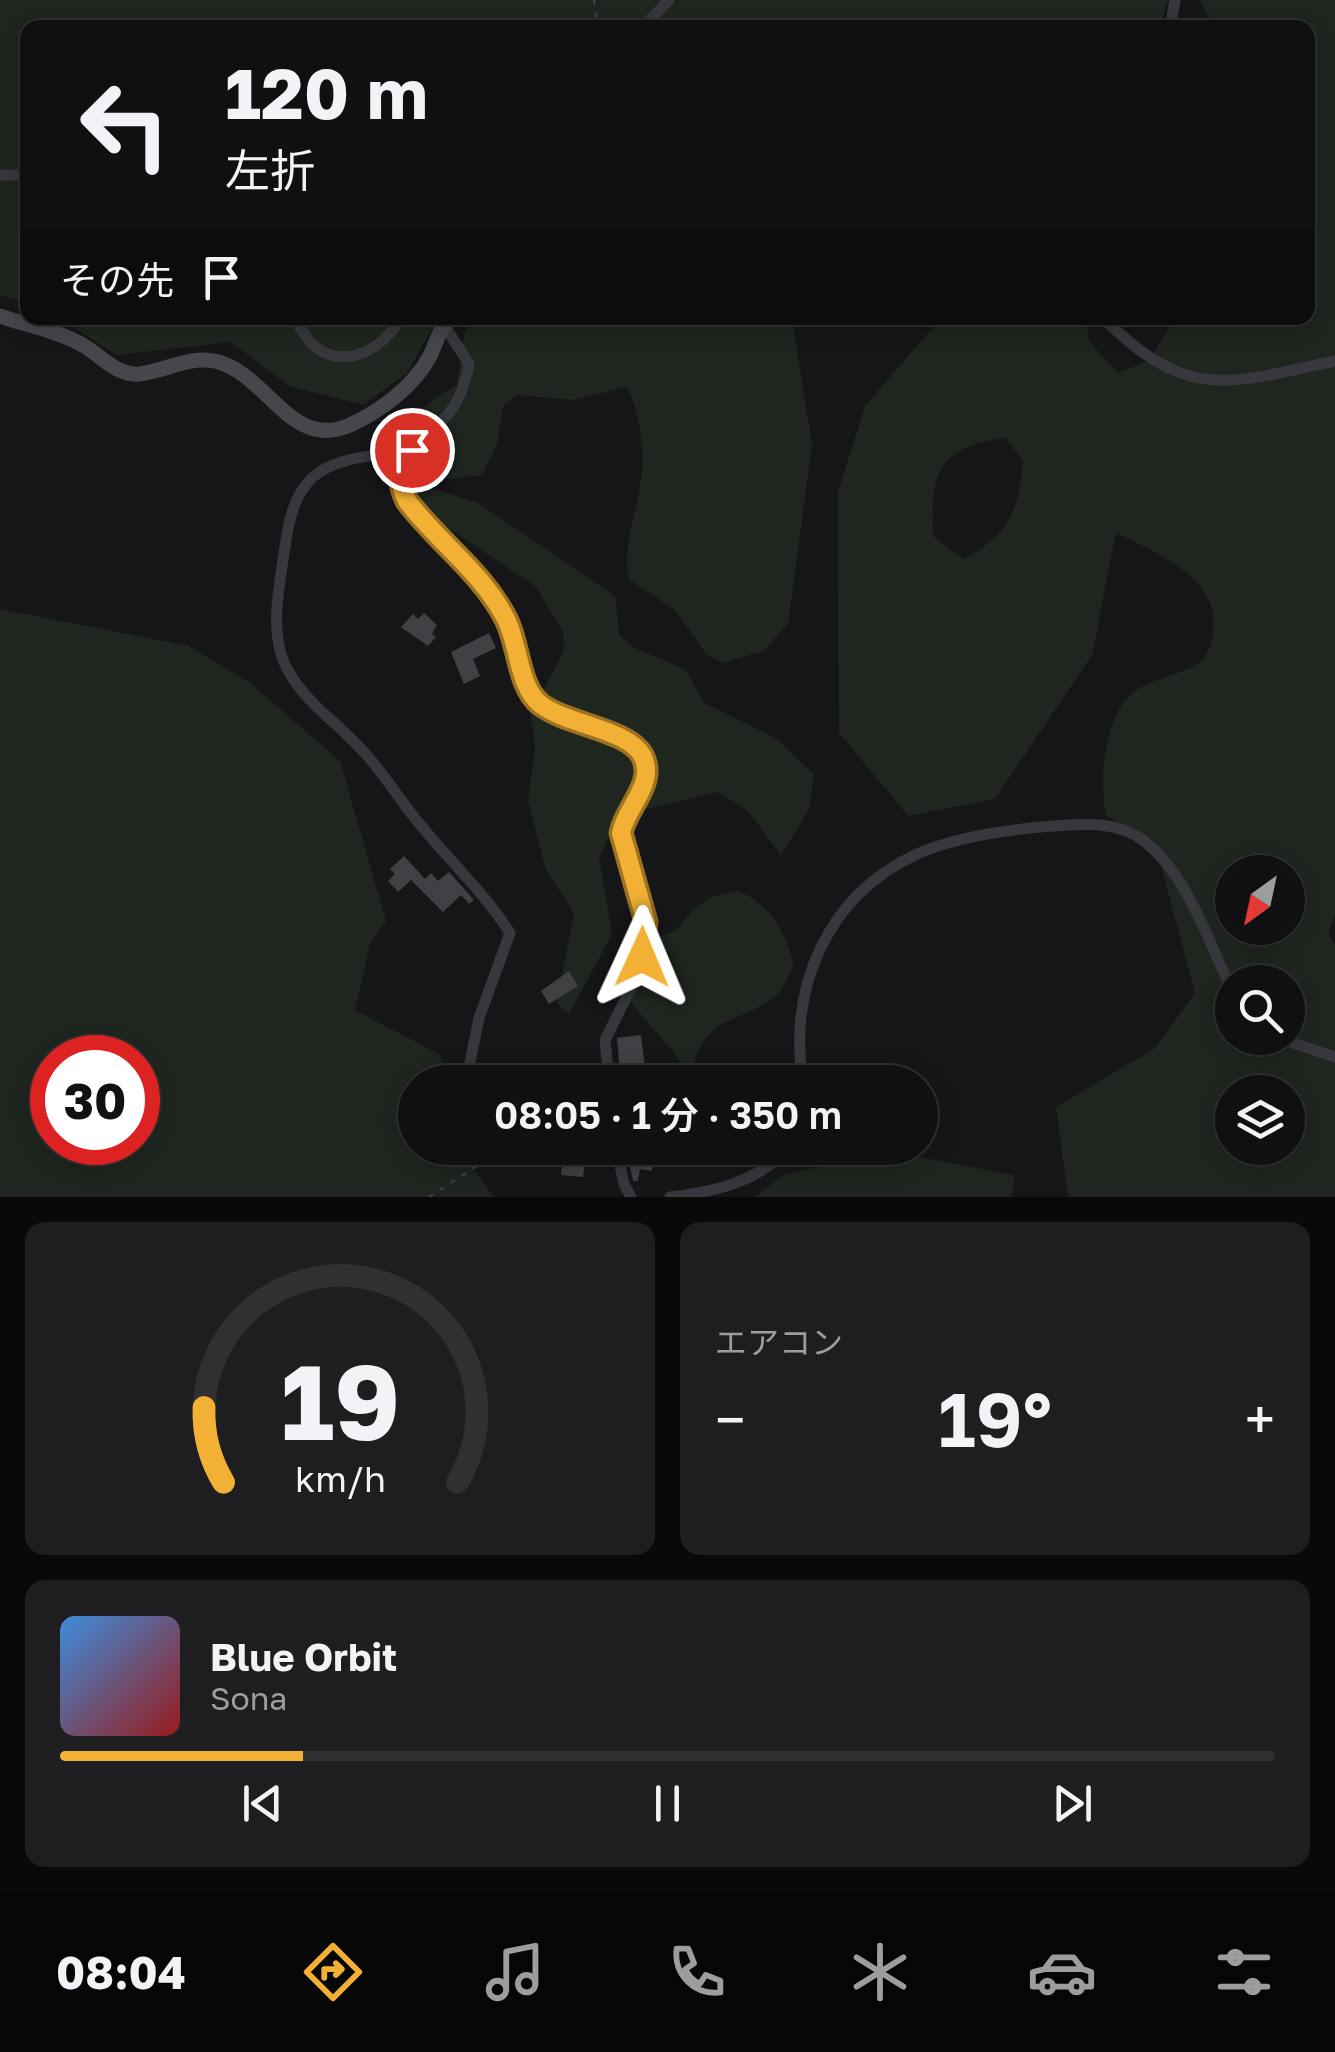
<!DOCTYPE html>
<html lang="ja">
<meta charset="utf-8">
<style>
body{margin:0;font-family:"Golos Text","Noto Sans JP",sans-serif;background:#1e1e20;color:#f1f3f6;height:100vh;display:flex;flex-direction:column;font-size:38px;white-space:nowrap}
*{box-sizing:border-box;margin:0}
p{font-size:32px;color:#9c9d9f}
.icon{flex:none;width:55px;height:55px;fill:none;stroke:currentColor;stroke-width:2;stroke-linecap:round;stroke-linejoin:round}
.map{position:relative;height:1197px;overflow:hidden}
.details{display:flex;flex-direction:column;gap:25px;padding:25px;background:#09090a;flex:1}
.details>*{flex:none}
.banner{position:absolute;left:20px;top:20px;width:1295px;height:305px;border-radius:20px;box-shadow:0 5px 25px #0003,0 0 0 2px #303032;background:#101012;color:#f1f3f6;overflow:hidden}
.needle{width:65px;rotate:213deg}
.tools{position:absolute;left:1215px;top:855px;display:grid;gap:20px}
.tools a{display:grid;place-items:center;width:90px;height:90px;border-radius:50%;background:#101012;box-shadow:0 5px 25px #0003,0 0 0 2px #303032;font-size:50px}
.speed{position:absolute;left:30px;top:1035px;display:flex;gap:20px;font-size:50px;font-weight:700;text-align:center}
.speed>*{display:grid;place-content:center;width:130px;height:130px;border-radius:50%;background:#101012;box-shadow:0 5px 25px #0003,0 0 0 2px #303032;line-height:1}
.speed .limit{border:15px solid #d22;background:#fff;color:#111}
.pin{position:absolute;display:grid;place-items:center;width:85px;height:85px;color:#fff;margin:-42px;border:5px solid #fff;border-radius:50%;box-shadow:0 2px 10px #0007}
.me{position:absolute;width:110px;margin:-55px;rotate:1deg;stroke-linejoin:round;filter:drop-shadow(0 0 8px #0008)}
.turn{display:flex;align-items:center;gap:35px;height:210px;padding:0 40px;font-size:45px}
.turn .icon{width:130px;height:130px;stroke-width:2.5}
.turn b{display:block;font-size:70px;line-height:85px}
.then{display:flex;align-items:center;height:95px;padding:0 40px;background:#0003;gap:20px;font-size:38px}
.big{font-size:75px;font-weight:600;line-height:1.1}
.details .tile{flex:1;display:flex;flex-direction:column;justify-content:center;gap:15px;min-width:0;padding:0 35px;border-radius:20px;background:#1e1e20}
.details .dial{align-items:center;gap:0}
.dial svg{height:260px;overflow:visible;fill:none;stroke:#303032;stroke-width:7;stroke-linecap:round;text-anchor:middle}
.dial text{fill:#f1f3f6;stroke:none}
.song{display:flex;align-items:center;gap:30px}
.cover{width:120px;height:120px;border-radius:15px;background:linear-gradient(135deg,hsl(210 70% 55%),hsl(0 70% 35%))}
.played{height:10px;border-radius:5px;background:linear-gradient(90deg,#f2b134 20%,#303032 20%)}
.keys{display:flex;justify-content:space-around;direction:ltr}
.heat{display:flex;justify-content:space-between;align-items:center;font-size:55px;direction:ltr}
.details .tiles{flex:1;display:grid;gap:25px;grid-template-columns:1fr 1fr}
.tile:last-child{grid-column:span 2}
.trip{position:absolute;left:398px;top:1065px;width:540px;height:100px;border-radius:50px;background:#101012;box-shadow:0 5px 25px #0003,0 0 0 2px #303032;font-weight:600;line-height:100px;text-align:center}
.tab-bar{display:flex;height:160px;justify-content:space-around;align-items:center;background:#060607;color:#9c9d9f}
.tab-bar .icon{width:70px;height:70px}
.tab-bar .on{color:#f2b134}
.tab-bar b{font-size:45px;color:#f1f3f6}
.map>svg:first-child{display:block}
</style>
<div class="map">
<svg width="1335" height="1197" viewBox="0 0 1335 1197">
<rect width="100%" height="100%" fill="#161618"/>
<path fill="#1e261f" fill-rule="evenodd" d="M0,0H1168L1160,28H28L27,304L0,295Z
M1199,0H1335V915L1328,933L1335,945V1197H1068L1056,1107L1154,1049L1195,993L1156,847L1106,815C1099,782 1104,724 1127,698C1143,680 1175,677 1196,665C1208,657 1211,647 1213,633C1222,579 1157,553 1116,533L1092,655L995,799L908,816L839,733L838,492L865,406L941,318H1087L1088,340L1118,373L1149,361L1175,318H1308V28L1214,27ZM1005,438L1023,460C1020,508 1008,537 963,559L933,536C931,475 936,447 1005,438ZM1232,872H1288V928H1232ZM1232,982H1288V1038H1232ZM1232,1092H1288V1148H1232Z
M59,318H438L407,373L363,405L291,387L231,342L117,355Z
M482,318H792L812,445L788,624L763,651L723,663L706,654L675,610L630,580C621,547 637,513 641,479C645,452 640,411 627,387L573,400L518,395L503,406L497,444L482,475L383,486L373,452L382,436L457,384L465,331Z
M431,488L478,503L615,596L619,635L635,648L686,670L704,703L774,737L814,774L809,810L781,855L748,811L718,792L629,813L614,825L599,857L612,934L569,1014L557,1003L574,913L546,870L528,801L535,748L531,713L564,651L563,632L535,586L417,507L414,490Z
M0,609L189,646L249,682L340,761L386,921L370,944L355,1010L439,1054L450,1082H415V1148H462L463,1155L494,1197H0ZM52,1058H138V1142H52Z
M737,891C771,903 784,931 794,964C789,974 783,991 774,997C733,1027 705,1014 691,1073L627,998L642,945L676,930L694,909L709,898Z
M888,1151L1014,1175L1012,1197H754L784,1175Z"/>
<path fill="#404145" d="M424,613L437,625L432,634L436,637L428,646L401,627L413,614L418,619Z
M489,633L496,648L473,659L480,676L464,684L451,652Z
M404,856L425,879L431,873L438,881L449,872L474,900L469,904L461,895L443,912L411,880L398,892L388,881L395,874L390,869Z
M569,971L578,986L549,1004L541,991Z
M641,1035L645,1069L620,1072L617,1038Z
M564,1148H587L583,1177L561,1175Z
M626,1148H643L642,1159L653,1161L652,1171L640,1169L638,1181H633Z"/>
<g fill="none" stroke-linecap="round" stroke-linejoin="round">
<path stroke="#3d3f44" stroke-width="2.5" stroke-dasharray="5 8" stroke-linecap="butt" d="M594,0L598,28
M429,1197L505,1148"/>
<path stroke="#37383d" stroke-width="11" d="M642,28L669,0
M1170,28L1175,0
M0,175H28
M296,318C317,375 374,364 401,318
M1103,318C1188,402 1228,384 1335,361
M443,323L469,364C465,382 461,398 449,413C435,432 398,451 399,478C400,510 471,564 492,596C503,613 513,631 519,651C525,670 524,692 542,705C569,724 629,732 642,756C657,784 626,807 621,833L646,922L633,984L605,1040L609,1082
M411,450C336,461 296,458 285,547C280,582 270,626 283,660C299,699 335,720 362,750C385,774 401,803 423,828C452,863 485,894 510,933L479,1018L466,1082
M1278,1038L1335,1057
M803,1082C788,989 826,897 915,855C952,838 1000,831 1041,827C1075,824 1115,819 1144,841C1188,875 1209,943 1232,991
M616,1148L624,1184L631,1197
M670,1197C714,1192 758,1182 789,1148"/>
<path stroke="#45474d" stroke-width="15" d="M0,316C27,325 62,332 86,347C103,358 118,376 140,374C171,370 198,350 229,366C272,387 296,449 350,425C381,411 414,386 430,356C437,342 439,327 452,318"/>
</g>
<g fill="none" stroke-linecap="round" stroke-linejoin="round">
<g stroke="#9d7322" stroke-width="25">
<path id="route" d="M412,450C398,470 397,479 407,501C438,542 482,572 506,619C519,644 518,686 540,704C567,725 627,729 642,755C657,783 626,807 621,833L646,922L642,957"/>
</g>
<use href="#route" stroke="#f2b134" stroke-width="18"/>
</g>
</svg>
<div class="tools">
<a><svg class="needle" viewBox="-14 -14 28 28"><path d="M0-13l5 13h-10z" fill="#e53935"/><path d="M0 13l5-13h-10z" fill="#9c9d9f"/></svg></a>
<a><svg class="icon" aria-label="search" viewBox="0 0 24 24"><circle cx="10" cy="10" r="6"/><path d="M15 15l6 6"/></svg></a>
<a><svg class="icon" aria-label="layers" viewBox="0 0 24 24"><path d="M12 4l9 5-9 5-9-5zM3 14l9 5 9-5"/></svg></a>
</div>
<div class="speed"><div class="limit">30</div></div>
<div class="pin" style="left:412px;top:450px;background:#d93025"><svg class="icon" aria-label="arrive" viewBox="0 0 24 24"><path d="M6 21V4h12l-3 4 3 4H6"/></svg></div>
<svg class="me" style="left:642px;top:957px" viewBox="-20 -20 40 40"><path d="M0-17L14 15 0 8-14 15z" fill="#f2b134" stroke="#fff" stroke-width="4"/></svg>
<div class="trip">08:05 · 1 分 · 350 m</div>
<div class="banner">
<div class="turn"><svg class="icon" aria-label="left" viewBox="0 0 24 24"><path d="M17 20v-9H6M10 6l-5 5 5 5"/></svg><div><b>120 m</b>左折</div></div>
<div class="then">その先<svg class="icon" aria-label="arrive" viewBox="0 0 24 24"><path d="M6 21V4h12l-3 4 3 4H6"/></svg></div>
</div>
</div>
<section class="details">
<div class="tiles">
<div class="tile dial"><svg viewBox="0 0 100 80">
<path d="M14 69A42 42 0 1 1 86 69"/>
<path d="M14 69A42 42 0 0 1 8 46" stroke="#f2b134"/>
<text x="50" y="56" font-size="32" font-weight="700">19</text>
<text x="50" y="72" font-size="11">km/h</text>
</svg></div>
<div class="tile"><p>エアコン</p>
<div class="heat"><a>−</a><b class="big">19°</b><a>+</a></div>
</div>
<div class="tile">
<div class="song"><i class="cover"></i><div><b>Blue Orbit</b><p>Sona</p></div></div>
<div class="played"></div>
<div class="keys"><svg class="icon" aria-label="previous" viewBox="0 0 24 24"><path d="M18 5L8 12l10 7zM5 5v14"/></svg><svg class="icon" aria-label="pause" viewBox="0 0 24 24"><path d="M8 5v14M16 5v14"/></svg><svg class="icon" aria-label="next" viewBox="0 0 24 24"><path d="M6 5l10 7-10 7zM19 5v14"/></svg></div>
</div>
</div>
</section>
<nav class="tab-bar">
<b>08:04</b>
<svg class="icon on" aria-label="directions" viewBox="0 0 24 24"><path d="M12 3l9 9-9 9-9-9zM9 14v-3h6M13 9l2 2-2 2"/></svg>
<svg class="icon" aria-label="music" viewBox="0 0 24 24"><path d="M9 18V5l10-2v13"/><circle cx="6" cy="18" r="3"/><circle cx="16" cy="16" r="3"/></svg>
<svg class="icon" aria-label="phone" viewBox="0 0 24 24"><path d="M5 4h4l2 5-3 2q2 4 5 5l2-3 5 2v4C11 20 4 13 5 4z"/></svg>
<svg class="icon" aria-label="climate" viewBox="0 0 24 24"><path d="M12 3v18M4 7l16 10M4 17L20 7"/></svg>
<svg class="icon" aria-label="car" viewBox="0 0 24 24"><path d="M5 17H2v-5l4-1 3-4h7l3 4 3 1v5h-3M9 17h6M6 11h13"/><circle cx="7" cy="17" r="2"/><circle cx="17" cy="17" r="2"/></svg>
<svg class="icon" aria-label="filters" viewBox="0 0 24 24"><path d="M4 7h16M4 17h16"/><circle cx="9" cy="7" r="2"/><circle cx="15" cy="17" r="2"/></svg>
</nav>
